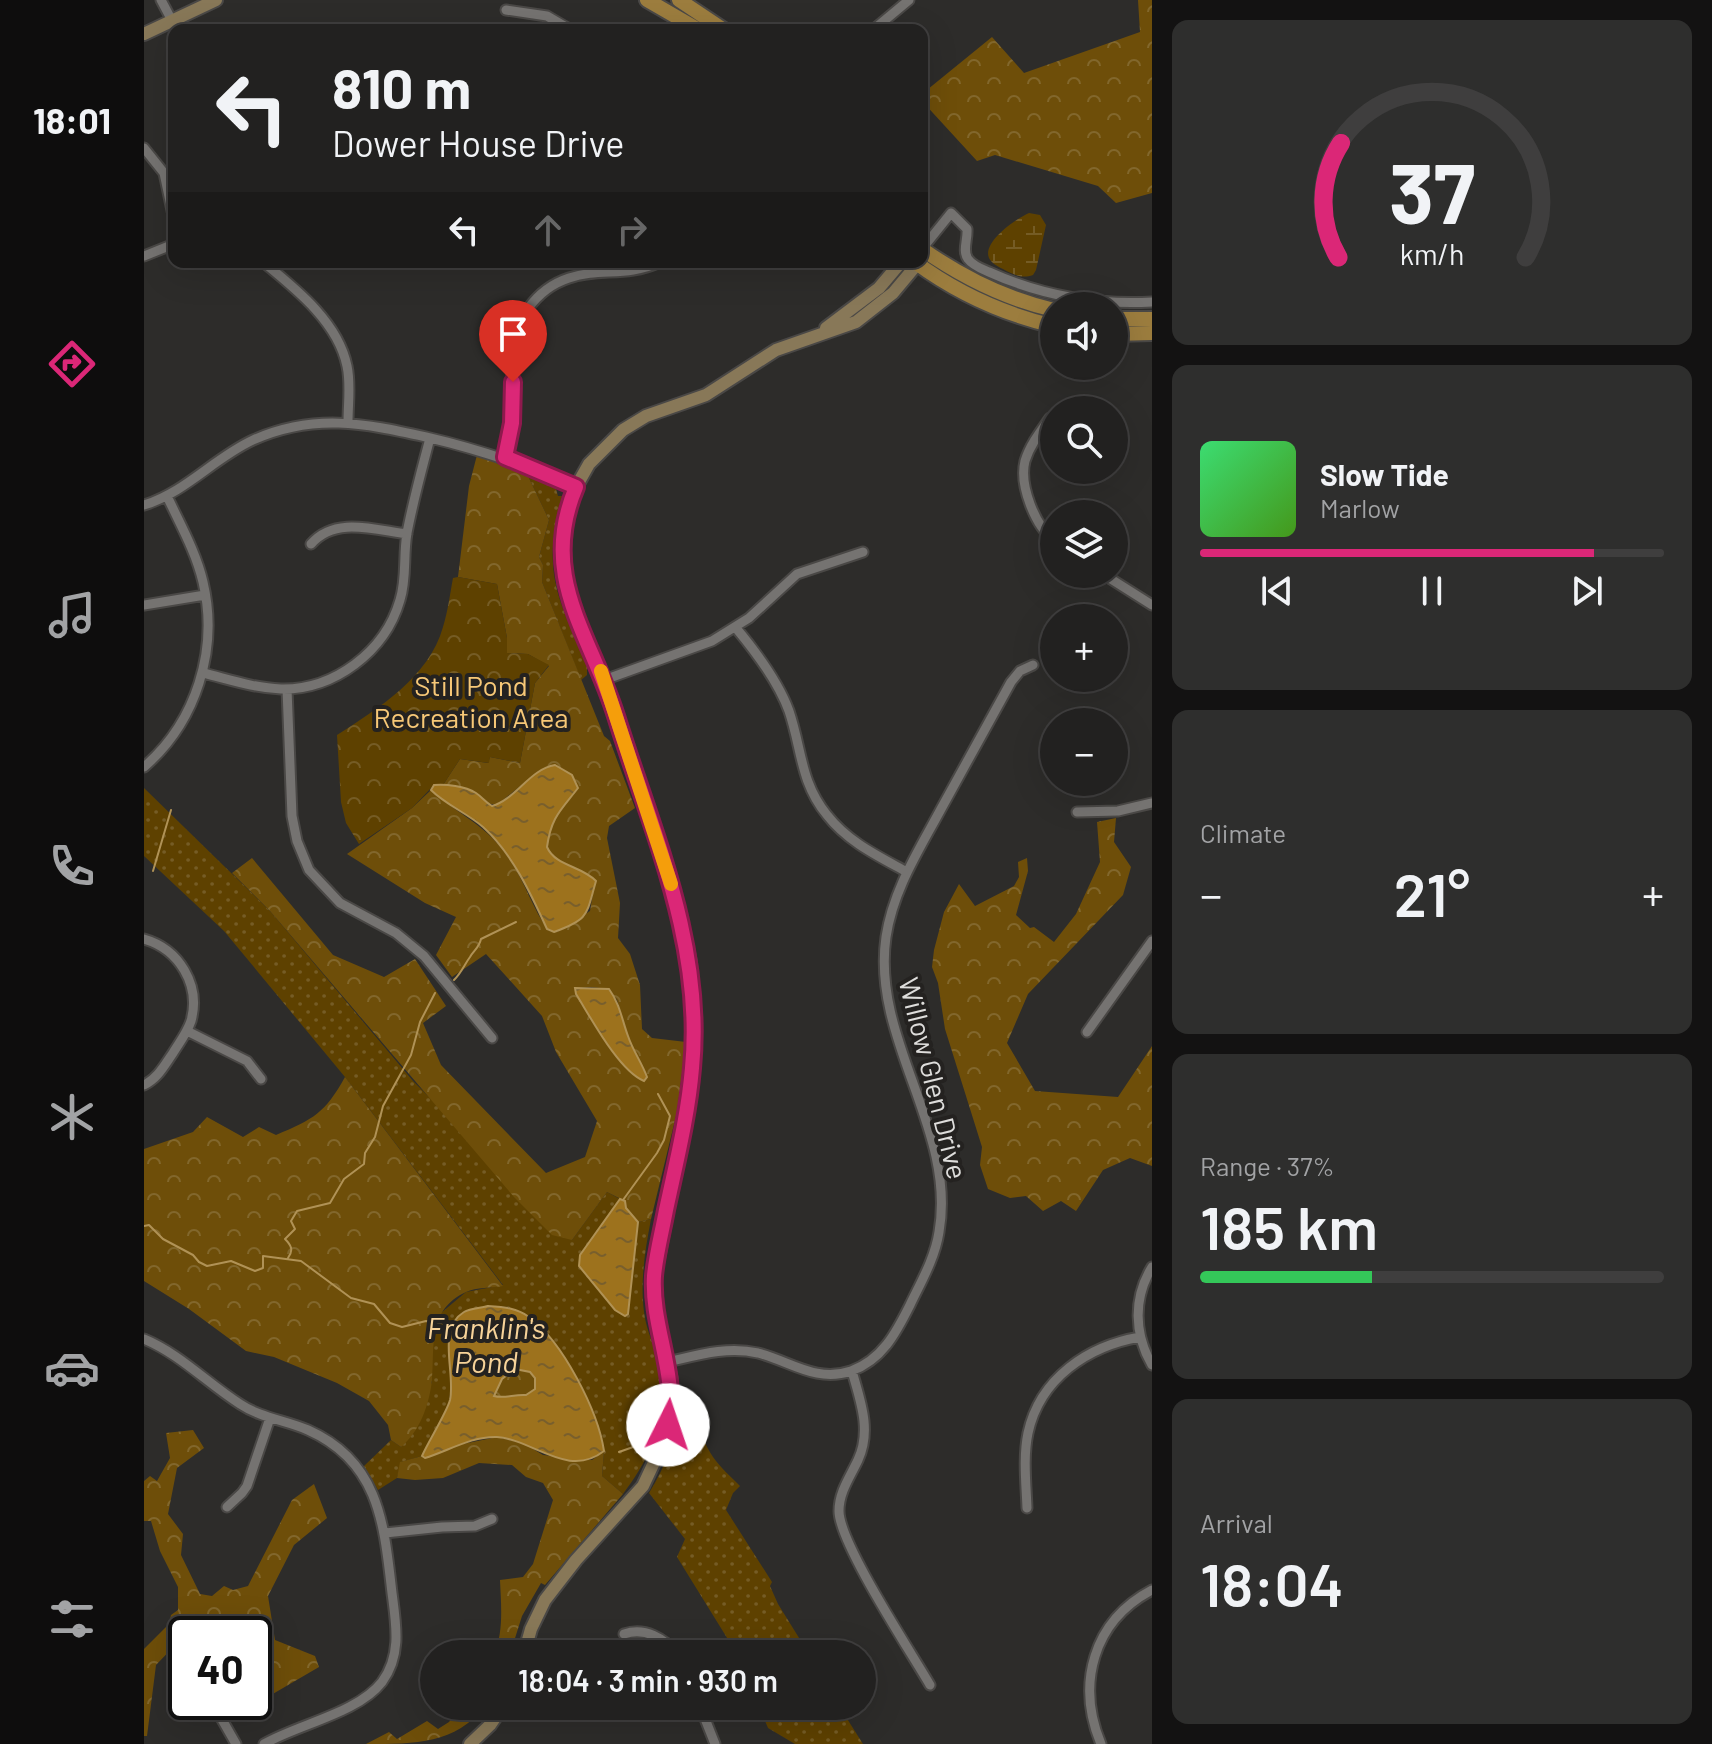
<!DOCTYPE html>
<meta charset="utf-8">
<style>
body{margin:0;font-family:Barlow,sans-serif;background:#2e2e2d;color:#f1f3f6;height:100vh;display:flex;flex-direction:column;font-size:30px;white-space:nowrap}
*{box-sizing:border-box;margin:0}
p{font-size:26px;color:#a2a3a5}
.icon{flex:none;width:44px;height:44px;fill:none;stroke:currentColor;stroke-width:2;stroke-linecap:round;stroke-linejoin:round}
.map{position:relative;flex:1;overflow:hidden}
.details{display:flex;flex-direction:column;gap:20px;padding:20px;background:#131212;width:560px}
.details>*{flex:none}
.banner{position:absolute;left:24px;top:24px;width:760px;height:244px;border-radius:16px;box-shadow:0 8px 32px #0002,0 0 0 2px #3f3e3e;background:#222120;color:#f1f3f6;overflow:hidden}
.fabs{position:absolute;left:896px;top:292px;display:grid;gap:16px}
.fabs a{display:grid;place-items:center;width:88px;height:88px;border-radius:50%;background:#222120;box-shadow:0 8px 32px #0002,0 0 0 2px #3f3e3e;font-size:40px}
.speed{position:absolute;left:24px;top:1616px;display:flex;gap:16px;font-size:40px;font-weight:700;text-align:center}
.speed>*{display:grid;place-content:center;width:104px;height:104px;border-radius:50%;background:#222120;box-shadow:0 8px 32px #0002,0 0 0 2px #3f3e3e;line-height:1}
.speed .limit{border:4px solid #111;border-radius:12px;background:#fff;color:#111}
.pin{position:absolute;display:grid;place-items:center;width:68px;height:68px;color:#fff;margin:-82px -34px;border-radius:50% 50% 50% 0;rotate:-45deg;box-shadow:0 0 8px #0007}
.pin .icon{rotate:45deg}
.me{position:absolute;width:88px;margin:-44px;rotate:4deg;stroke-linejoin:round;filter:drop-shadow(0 0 6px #0008)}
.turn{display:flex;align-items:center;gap:28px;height:168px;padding:0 32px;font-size:36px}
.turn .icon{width:104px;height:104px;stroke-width:2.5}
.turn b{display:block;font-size:56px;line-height:68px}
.lanes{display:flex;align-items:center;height:76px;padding:0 32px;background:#0003;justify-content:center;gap:40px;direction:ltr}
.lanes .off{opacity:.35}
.big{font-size:60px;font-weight:600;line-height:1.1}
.details .tile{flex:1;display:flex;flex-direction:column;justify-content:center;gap:12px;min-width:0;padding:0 28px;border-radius:16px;background:#2e2e2d}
.details .dial{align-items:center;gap:0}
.dial svg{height:208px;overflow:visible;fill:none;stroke:#3f3e3e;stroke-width:7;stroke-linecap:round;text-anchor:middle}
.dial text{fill:#f1f3f6;stroke:none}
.song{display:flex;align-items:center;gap:24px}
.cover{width:96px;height:96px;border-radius:12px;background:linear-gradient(135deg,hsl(140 70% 55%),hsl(100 70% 35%))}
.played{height:8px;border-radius:4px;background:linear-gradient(90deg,#db2777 85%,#3f3e3e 85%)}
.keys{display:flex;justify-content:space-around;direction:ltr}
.heat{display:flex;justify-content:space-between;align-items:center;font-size:44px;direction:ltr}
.charge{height:12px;border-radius:6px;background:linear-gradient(90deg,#34c759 37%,#3f3e3e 0)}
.trip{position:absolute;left:276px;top:1640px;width:456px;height:80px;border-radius:40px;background:#222120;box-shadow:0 8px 32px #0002,0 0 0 2px #3f3e3e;font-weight:600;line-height:80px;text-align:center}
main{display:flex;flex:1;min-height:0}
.dock{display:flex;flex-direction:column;width:144px;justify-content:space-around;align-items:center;background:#0e0d0d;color:#a2a3a5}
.dock .icon{width:56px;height:56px}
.dock .selected{color:#db2777}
.dock b{font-size:36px;color:#f1f3f6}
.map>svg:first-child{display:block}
</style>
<main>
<nav class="dock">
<b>18:01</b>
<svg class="icon selected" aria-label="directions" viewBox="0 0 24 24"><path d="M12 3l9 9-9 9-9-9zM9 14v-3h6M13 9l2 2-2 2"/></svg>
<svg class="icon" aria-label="music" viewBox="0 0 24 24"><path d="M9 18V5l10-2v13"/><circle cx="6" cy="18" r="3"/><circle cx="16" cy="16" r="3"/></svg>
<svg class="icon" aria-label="phone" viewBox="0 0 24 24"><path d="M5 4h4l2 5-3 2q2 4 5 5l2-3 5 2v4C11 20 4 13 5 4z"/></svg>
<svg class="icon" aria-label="climate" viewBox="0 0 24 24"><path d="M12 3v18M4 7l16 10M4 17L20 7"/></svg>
<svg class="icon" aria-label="car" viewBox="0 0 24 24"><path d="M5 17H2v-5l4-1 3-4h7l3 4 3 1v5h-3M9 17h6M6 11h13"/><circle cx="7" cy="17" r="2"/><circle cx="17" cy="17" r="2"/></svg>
<svg class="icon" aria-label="filters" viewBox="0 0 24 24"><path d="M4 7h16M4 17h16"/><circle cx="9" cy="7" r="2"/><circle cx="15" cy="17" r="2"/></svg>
</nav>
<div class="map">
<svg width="1008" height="1744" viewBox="0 0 1008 1744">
<defs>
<pattern id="grass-dots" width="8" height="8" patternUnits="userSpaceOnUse" patternTransform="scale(2)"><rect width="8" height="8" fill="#5e4100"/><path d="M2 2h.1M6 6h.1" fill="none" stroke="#755c25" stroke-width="1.8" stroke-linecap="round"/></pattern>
<pattern id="forest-crowns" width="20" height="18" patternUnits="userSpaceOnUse" patternTransform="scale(2)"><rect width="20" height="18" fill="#6e4e09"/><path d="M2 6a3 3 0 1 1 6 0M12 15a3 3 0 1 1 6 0" fill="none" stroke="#82672c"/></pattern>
<pattern id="wetland-marsh" width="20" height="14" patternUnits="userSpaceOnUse" patternTransform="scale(2)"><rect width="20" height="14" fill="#5e4100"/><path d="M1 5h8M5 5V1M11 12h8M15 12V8" fill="none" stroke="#755c25"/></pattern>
<pattern id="park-crowns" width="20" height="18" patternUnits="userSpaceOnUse" patternTransform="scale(2)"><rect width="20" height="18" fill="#5e4100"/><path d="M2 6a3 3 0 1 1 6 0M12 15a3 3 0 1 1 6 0" fill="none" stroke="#755c25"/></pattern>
<pattern id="water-ripples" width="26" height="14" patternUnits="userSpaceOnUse" patternTransform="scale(2)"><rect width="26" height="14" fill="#9d721d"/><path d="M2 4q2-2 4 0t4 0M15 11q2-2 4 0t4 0" fill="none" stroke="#795f2c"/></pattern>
</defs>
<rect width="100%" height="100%" fill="#2d2c2a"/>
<path fill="url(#grass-dots)" d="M384,476L412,489L414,496H418C398,570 412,596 443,663V675L437,680L398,582L399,565L395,557L405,520Z
M0,788L126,911L269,1081L428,1240L463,1192L476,1199L436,1255L484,1314L494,1222L507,1219C501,1251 496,1280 500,1312C502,1331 512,1348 516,1366C525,1416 508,1456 479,1494L458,1476L460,1451L457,1433L365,1307L345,1306L320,1312L306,1332L308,1375L305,1403L278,1456L257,1462L253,1478L234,1490L220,1466L247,1440L257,1447L288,1382V1342L297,1313L322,1292L359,1285L201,1077L80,931L0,856Z
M535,1411C560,1429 555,1435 569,1457C576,1467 587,1477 596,1486L589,1493L582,1510L628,1582L626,1586L634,1604L665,1654H593L533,1557L541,1539L505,1493C521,1467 531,1442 535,1411Z
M615,1706H695L719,1744H651L624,1728Z"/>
<path fill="url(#forest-crowns)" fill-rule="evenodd" d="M994,0H1008V193L972,203L954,186L851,155L833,161L778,101V94L848,37L880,73L996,32Z
M333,455L384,476L405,520L395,557L399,565L398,582L460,736L466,741L491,808L465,826L463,838L476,903L474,938L486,954L496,985L498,1029L508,1038L542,1042L533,1112L507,1219L494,1222L482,1208L481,1201L463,1192L428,1240L408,1235L370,1197L126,911L88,873L108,858L189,955L240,977L271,959L302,1006L279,1023L297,1065L402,1173L441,1157L453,1121L412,1052L398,1016L342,954L308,977L292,955L312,917L281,903L203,854L268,808L287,790C315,816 343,824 366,860C381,882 389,910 405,931L413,932L446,911L451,881C437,866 411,866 403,847C406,825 413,810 430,794L391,774L354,804C342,806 341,798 332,793C322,787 309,787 299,785L316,759L344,763L346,757L376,763L391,683L405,666L384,654L363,653V638L353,584L314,577L325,486ZM447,987L465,989L473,1000L485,1039L503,1077L485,1071L432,994V988Z
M972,818L970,842L987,867L979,895L884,994L863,1043L891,1091L974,1097L1008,1046V1166L986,1158L959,1170L932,1211L917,1201L899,1211L882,1196L866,1198L844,1189L836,1165L838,1147L801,1029L794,983L788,967L790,950L800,912L815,884L831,906L870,886L875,877L874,862L883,858L884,871L872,915L886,928L890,927L910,942L932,914L956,862L953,822Z
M201,1077L359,1286C348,1288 332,1287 322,1292C283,1310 291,1346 288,1380C285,1405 276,1431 257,1447L247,1440L244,1425L225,1401L193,1383L130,1357L102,1351L45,1309L0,1281V1149L49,1132L63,1117L99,1137L115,1127L132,1135C170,1119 181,1113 201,1077Z
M371,1369L385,1372L391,1378V1389L382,1395C370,1394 361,1399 349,1396L358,1379Z
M49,1430L60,1448L33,1468L24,1514L39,1534L37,1555L56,1594L68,1596L80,1586L89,1590L104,1586L148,1500L170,1484L183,1518L150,1545L124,1596L131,1640L171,1656L175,1667L127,1695L107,1625L58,1617L12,1665L3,1736H0V1649L25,1624L27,1615L34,1610V1587L16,1551L7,1521H0V1481L6,1476L13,1481L26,1458L22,1433Z
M353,1437L381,1444L399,1455L448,1460L460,1451L458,1476L479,1494L401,1585L397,1583L378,1616L366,1654H350C360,1632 357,1604 356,1580L379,1577L389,1564L409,1500L399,1483L382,1477L368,1465L335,1463L299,1478L271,1480L253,1478L256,1462L278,1456L281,1458L314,1445Z
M318,1706H342C310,1744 273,1744 222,1744L245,1732L253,1739L283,1721L294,1729L305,1722Z"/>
<path fill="url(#wetland-marsh)" d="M885,213L896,215L902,225L892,270L889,275C878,279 870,275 859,269C855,267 847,263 845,258C838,242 873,218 885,213Z"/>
<path fill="url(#park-crowns)" d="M314,577L353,584L363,638V653L384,654L405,665L391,683L376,763L346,757L345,763L316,759L299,785H290L268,808L215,844L202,823L197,802L193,735C235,708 285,677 299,627C304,611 306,594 309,578Z"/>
<path fill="url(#water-ripples)" stroke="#b09256" stroke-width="2" fill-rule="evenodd" d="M411,765L428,775L434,788C417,810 407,817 403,847C411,866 438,866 452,881C442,915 446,919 410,932L403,929C387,894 368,853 339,827C323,813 302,805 287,790L290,785C302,784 321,786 332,793C338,797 341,802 348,806C372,799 386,769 411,765Z
M431,988L465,989C476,1004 478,1020 484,1036C489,1051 498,1063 503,1077L500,1081C475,1071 447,1018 432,994Z
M476,1199L481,1201L482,1208L494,1222L484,1314L481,1316L471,1310L435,1266L436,1255Z
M344,1306C360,1307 373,1308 385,1317C419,1342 454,1411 460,1451C424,1479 390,1440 353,1437C328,1436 304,1451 281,1458L278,1456C284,1442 303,1412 306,1400C312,1373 292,1329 320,1312C326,1308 338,1308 344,1306ZM371,1369L386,1372L391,1378V1389L382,1395C370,1394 361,1399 350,1396L358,1379Z"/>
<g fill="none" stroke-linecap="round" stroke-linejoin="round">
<path stroke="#b09256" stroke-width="2" d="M9,871L27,810
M310,980C318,972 320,965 326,957C330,950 335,948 337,939L372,922
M479,1200L513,1153L520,1140L526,1116L514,1094
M0,1226L5,1225L19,1239L49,1255L55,1262L63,1266L87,1261L111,1271L119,1268V1256L157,1261L207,1298L230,1304L246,1323L258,1327L282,1321L297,1323
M144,1258C150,1250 147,1245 141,1239L151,1229L147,1221L153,1211L186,1203L200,1179L220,1164L221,1153L231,1137L239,1106L267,1055L276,1022L291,993
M475,1452L492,1446L506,1447"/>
<g stroke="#4a4846" stroke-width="13">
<path id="street" d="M17,0L33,30
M362,10L403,16L427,30
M729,30L765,0
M0,148L20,173L30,220
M778,249L807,213L823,229C824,239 818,251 824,259C829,266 838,269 845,272C896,295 953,305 1008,302
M0,256L30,244
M119,262C152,289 194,322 203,366C207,384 204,403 204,422
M906,418C896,432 886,445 881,461C875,485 891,526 910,540
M361,457C366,439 370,421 370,402C370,388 367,373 367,359C368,323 391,289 425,278C457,267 481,278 516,262
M0,505C42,492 70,458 109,440C170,413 219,423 282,437C334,449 382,465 432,487
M167,544C191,516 231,530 263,534
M959,574L1008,605
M0,605L61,595
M592,628C612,652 634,681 645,711C658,749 656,782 683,815C704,842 734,856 763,872
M59,673C84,679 110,688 137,689C190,690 241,652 256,600C263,578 259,556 263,533C269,501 278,469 286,438
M460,680L568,641L605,618L653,574L719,552
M143,689L148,816L153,841L165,870L196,903L252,933L280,956L348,1038
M0,767C52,722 75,650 59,582C52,552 36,524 23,496
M933,812L974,811L1008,803
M0,939C35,949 57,985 47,1021C43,1033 35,1043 29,1053C20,1066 14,1078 0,1085
M43,1031L103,1061L117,1079
M943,1032L1008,941
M1008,1267C989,1298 990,1334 1008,1365
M0,1339C36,1354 63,1383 96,1404C117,1418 141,1420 164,1430C236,1462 240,1525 248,1593C252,1624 258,1655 238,1682C214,1713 155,1724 120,1744
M524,1362C554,1355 583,1346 614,1353C646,1361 672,1383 707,1371C738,1360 752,1333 766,1305C777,1282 791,1258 795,1232C813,1130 727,1040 742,937C749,890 775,850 797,809C820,767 844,724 867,682L876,671L889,665
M708,1371C716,1400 728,1430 714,1460C706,1477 695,1492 695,1511C695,1543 767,1652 786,1685
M83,1507L98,1493L103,1486L126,1418
M883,1508C882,1483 879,1457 884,1433C896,1378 944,1346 996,1337
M241,1533L298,1527L331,1526L348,1519
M480,1634C501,1627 520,1638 533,1654
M68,1702L92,1744
M556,1706L571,1744
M957,1744C932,1684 949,1621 1008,1590"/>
</g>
<g stroke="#4a4846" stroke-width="16">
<path id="secondary" d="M0,34L72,0
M682,328L735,288L757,262
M380,1654L387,1629L401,1600L432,1560L499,1486L521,1439L527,1410V1380L513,1317L510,1279L544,1103L551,1026L546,962L535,911L470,709L420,583L417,549L421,516L432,487L445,464L479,430L502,416L562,395L632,350L712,322L749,293L775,262
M326,1744L346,1725L359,1706"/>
</g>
<g stroke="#4a4846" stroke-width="18">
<path id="primary" d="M503,0L555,30
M535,0L580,30
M778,249C818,277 862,299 910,310
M771,262C813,293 859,314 910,326
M970,319H1008
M970,334L1008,333"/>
</g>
<use href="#street" stroke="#757371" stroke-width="9"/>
<use href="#secondary" stroke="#887858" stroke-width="12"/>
<use href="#primary" stroke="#9c7d3e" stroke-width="14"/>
</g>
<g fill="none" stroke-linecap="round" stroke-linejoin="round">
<g stroke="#8e194d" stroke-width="20">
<path id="route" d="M369,382L368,423L361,457L432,487C394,577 446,633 472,716C508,831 560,945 548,1068C544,1116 532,1163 522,1210C518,1232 512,1254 510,1276C507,1327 534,1373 524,1425"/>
</g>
<use href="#route" stroke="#db2777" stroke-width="14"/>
<path stroke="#f59e0b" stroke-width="14" d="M457,671L527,884"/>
</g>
<g text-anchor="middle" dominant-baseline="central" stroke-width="8" stroke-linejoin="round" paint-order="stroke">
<g font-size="28" fill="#f7c877" stroke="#242220">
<text x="327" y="685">Still Pond<tspan x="327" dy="32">Recreation Area</tspan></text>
</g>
<g font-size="28" fill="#dedddb" stroke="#242220">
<text transform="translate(790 1078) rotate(76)">Willow Glen Drive</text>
</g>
<g font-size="30" font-style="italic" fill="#f7d399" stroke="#242220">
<text x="342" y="1327">Franklin's<tspan x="342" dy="34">Pond</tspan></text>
</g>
</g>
</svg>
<div class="fabs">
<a><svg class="icon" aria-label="sound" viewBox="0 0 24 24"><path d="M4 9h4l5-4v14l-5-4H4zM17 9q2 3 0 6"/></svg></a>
<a><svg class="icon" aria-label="search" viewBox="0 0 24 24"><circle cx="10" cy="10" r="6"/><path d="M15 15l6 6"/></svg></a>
<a><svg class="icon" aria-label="layers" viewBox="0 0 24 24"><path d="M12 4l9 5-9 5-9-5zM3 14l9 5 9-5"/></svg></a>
<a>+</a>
<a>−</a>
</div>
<div class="speed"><div class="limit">40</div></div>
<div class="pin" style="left:369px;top:382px;background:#d93025"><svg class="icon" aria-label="arrive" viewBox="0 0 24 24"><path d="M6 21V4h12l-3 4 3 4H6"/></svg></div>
<svg class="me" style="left:524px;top:1425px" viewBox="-20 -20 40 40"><circle r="19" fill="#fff"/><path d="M0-13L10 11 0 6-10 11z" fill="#db2777"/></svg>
<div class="trip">18:04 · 3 min · 930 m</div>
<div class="banner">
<div class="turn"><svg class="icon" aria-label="left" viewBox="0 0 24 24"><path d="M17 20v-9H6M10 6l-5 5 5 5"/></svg><div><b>810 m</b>Dower House Drive</div></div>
<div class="lanes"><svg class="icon" aria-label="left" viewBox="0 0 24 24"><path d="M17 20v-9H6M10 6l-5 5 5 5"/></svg><svg class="icon off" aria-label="ahead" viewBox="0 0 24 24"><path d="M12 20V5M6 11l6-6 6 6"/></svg><svg class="icon off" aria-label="right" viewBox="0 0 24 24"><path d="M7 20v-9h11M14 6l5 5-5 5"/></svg></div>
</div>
</div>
<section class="details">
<div class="tile dial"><svg viewBox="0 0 100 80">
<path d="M14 69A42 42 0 1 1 86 69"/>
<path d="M14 69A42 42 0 0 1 15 25" stroke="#db2777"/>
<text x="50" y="56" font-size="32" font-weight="700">37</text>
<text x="50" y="72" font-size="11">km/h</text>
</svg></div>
<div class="tile">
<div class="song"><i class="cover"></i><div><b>Slow Tide</b><p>Marlow</p></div></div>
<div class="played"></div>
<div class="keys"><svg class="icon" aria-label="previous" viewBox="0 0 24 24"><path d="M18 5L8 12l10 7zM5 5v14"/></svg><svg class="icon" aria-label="pause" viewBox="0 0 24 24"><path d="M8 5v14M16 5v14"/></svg><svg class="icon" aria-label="next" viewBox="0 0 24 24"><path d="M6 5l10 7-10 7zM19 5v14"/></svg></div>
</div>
<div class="tile"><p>Climate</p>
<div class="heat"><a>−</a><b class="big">21°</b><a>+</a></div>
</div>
<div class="tile"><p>Range · 37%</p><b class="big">185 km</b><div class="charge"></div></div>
<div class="tile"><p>Arrival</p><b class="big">18:04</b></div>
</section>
</main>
